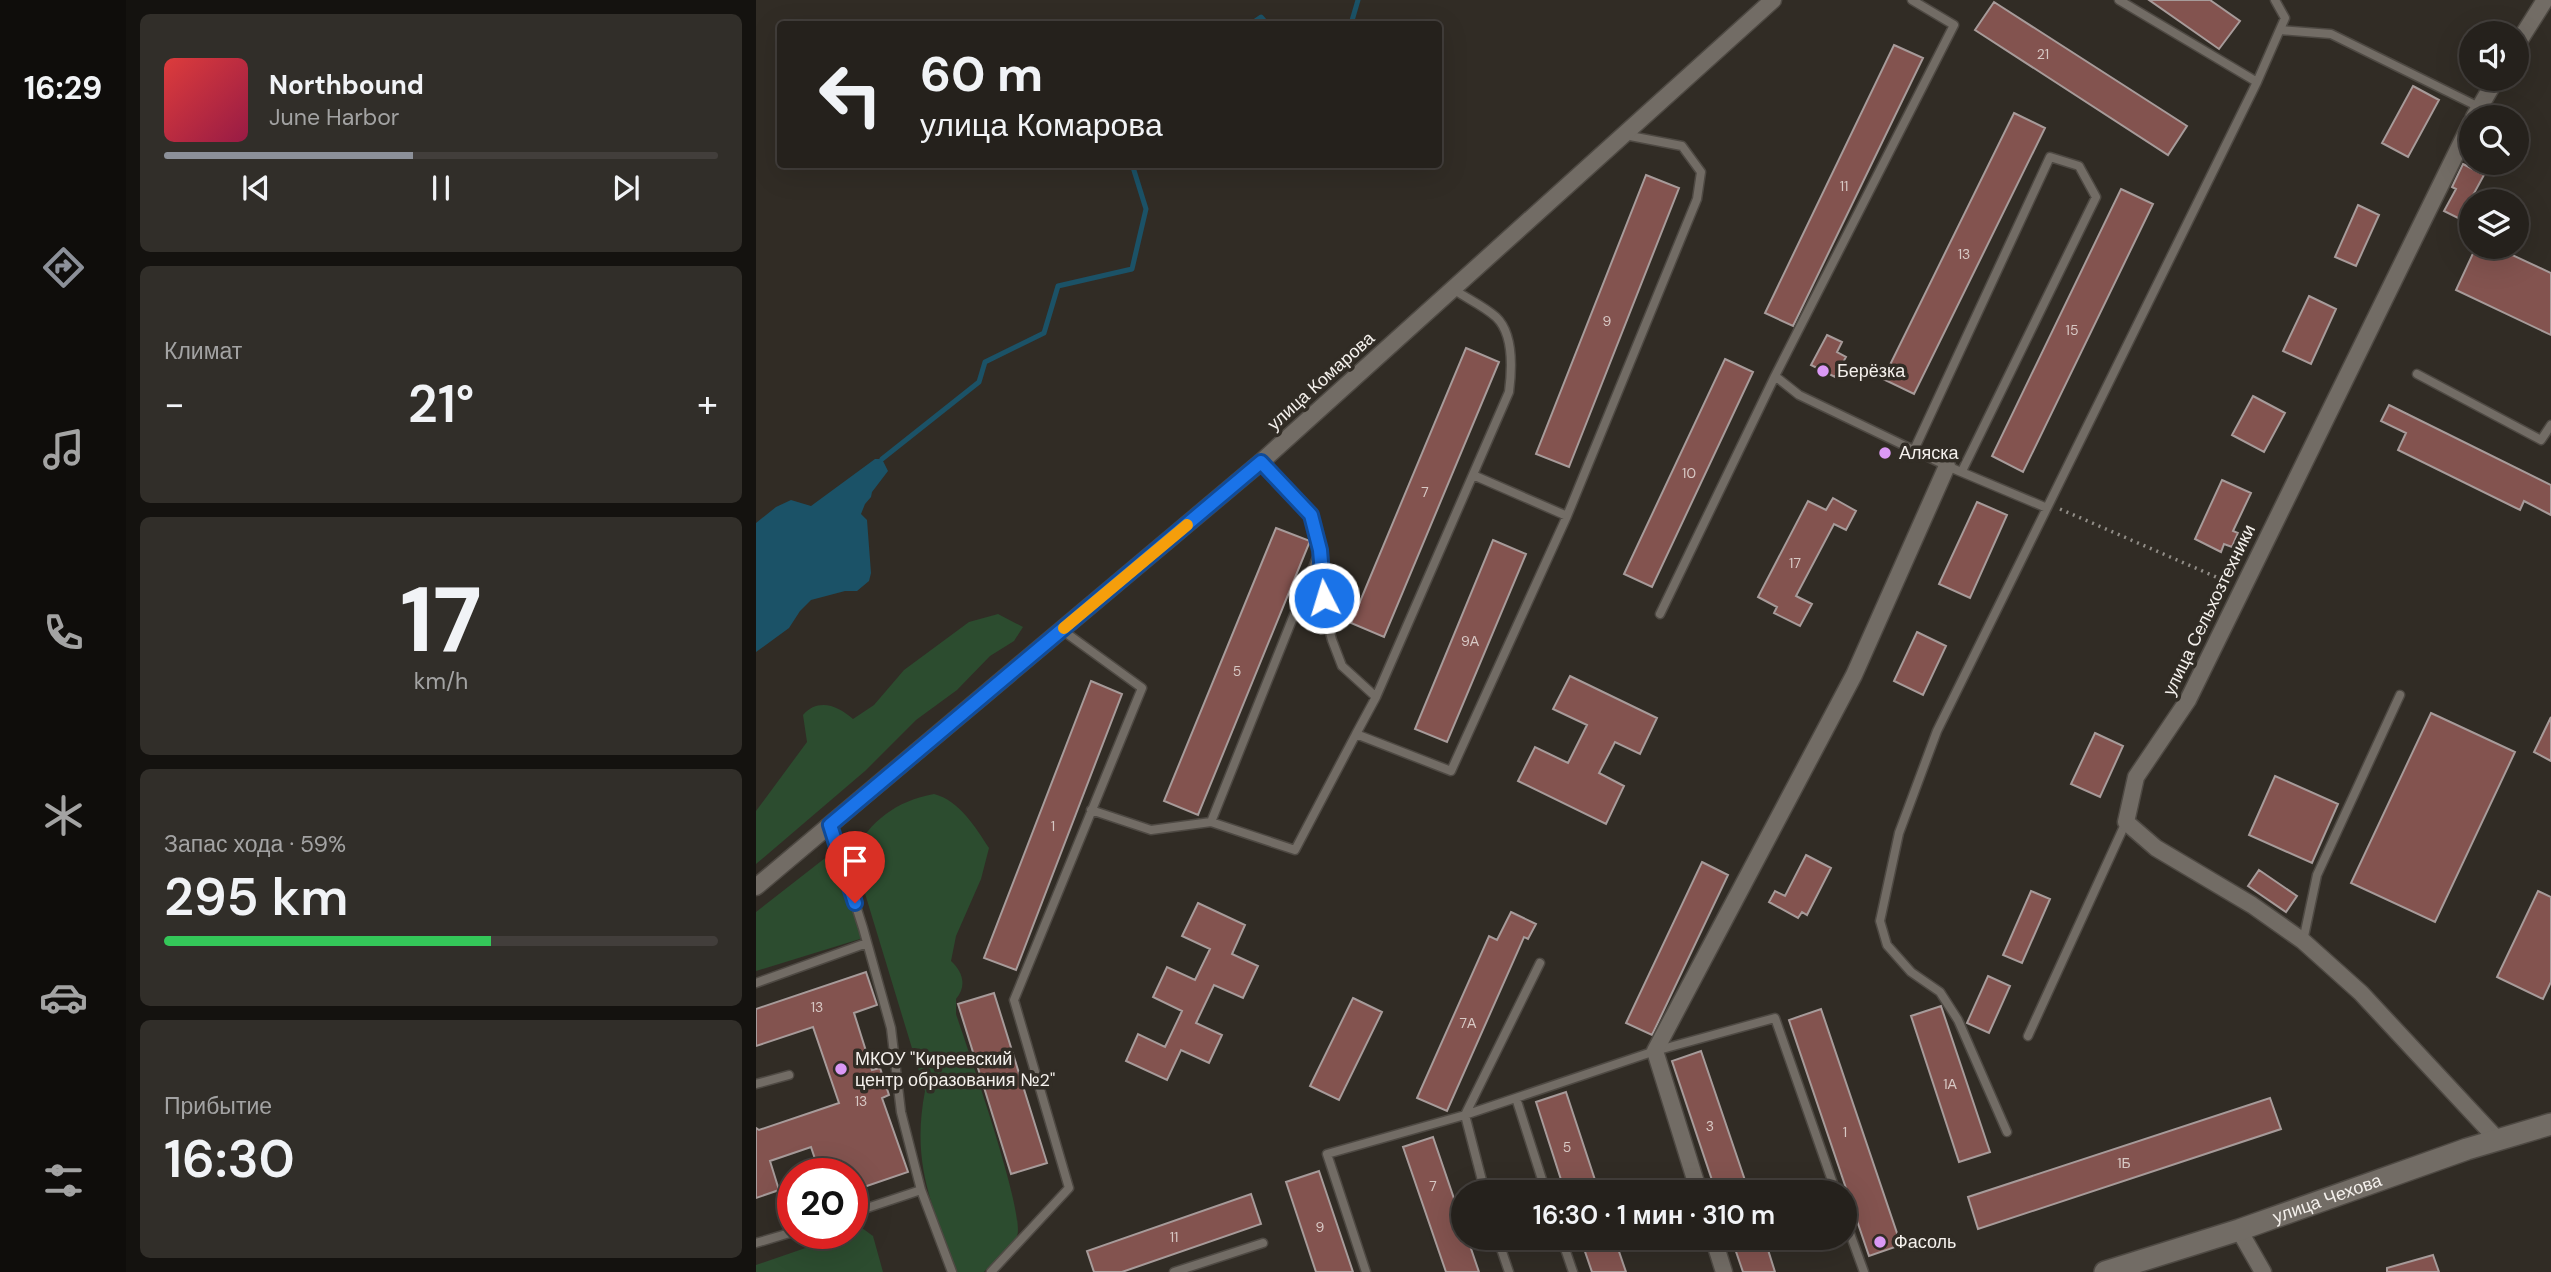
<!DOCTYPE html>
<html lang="ru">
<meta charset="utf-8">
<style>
body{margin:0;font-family:"DM Sans",sans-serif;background:#312e29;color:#f1f3f6;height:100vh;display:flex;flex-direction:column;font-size:26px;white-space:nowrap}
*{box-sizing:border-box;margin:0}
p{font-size:23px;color:#a3a3a3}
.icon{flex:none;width:38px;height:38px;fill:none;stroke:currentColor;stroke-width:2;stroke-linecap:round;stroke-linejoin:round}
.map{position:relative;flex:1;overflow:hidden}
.sheet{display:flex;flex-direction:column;gap:14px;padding:14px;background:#14120f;width:630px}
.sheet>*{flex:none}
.banner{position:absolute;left:21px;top:21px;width:665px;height:147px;border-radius:7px;box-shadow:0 7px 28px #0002,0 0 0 2px #423e3b;background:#25211c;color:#f1f3f6;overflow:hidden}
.buttons{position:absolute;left:1703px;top:21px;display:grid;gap:14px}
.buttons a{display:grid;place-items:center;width:70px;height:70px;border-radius:50%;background:#25211c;box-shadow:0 7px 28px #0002,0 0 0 2px #423e3b;font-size:35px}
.speed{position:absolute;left:21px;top:1158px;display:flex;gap:14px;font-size:35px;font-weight:700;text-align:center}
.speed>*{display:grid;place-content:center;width:91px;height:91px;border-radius:50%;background:#25211c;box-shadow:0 7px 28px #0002,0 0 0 2px #423e3b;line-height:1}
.speed .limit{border:10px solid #d22;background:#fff;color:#111}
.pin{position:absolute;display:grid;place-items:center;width:60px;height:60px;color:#fff;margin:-72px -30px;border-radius:50% 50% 50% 0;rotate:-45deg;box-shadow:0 0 7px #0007}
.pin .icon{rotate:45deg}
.me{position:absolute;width:77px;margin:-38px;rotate:355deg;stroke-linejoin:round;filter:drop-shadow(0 0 5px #0008)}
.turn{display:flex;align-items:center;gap:24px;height:147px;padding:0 28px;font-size:32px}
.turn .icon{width:91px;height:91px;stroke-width:2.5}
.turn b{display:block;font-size:49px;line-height:60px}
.big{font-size:52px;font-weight:600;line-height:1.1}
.sheet .card{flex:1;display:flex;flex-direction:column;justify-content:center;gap:10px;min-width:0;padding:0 24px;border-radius:10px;background:#312e29}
.sheet .dial{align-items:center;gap:0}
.dial b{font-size:91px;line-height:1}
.song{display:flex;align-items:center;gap:21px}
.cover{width:84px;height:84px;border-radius:10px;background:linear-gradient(135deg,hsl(0 70% 55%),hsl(340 70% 35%))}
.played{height:7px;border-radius:4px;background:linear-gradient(90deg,#8c9099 45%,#423e3b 45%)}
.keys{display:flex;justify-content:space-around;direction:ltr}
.heat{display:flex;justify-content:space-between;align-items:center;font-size:38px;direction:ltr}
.charge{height:10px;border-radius:5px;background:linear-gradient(90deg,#34c759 59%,#423e3b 0)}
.trip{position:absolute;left:695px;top:1180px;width:406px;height:70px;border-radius:35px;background:#25211c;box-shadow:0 7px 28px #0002,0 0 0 2px #423e3b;font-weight:600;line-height:70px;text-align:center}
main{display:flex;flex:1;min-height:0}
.dock{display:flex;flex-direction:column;width:126px;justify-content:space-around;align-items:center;background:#0f0d0b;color:#a3a3a3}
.dock .icon{width:49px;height:49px}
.dock .selected{color:#8c9099}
.dock b{font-size:32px;color:#f1f3f6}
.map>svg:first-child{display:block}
</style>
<main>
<nav class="dock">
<b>16:29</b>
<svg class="icon selected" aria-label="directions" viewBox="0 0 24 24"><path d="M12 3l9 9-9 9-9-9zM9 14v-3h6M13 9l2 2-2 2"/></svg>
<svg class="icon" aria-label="music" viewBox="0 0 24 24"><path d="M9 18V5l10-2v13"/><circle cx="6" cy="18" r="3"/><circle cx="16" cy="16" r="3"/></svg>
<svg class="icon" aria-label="phone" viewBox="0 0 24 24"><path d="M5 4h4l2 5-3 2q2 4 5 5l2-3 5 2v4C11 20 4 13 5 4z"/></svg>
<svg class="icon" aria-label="climate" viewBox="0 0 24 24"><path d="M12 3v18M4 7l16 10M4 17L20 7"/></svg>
<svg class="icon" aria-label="car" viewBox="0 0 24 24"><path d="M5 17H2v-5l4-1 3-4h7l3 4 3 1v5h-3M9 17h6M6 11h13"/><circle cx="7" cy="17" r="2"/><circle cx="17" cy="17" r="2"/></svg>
<svg class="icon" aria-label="filters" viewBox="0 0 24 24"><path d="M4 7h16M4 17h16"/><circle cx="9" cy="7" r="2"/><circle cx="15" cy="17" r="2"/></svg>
</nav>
<section class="sheet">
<div class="card">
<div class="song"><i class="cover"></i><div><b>Northbound</b><p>June Harbor</p></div></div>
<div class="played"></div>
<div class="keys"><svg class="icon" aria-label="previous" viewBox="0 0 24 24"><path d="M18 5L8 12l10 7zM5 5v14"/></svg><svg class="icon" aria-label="pause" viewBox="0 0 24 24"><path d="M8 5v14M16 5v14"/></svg><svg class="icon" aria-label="next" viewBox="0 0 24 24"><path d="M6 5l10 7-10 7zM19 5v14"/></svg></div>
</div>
<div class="card"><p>Климат</p>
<div class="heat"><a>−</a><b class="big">21°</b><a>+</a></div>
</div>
<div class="card dial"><b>17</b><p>km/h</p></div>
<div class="card"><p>Запас хода · 59%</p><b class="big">295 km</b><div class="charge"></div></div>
<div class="card"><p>Прибытие</p><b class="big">16:30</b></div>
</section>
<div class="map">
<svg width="1795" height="1272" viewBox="0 0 1795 1272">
<rect width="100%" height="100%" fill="#312c25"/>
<path fill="#2c4c2f" d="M242,614L267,627L258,641L234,656L201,690L160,720L109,771L0,864V811L51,742L47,715C62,697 83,706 97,719L118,705L148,670L213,622Z
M178,794C203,800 220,828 233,848L225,879L200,936L195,961C207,972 211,986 200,999V1014C211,1047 270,1215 261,1236C255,1250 238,1261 228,1272H201C176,1206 155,1164 169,1091L97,854C114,821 140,801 178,794Z
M73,855L81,863L105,935L104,939L0,971V912Z
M106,1228L117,1236L127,1272H0V1265L90,1234H96V1232Z"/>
<path fill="#1b5267" d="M119,459H126L132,471L116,492L115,497L109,504L105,514L111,520L115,573L113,581L101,591H89L55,600L44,611L33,628L0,652V523L20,507L35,500L55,506Z"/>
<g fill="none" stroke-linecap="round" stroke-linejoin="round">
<path stroke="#1b5267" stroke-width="5" d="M495,24L505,17L511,24
M595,24L602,0
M126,459L223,382L229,362L288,333L302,286L376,269L390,209L376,164"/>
</g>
<path fill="#83534f" stroke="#a79b9a" stroke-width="2" d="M1393,0H1454L1484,21L1463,49Z
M1238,2L1431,126L1412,155L1219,30Z
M1138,45L1167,58L1037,326L1009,313Z
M1657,86L1683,100L1652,157L1626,143Z
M1258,113L1289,128L1158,394L1127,379Z
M1707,164L1728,175L1704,219L1688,211L1700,189L1696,187Z
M890,175L923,188L813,467L780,454Z
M1365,189L1397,204L1267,472L1236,456Z
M1602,205L1623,215L1600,266L1579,257Z
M1720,247H1739L1795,273V335L1700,290Z
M1553,296L1580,309L1555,364L1527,351Z
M1071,335L1086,342L1081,352L1090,357L1079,377L1055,365Z
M710,348L743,362L628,637L595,623Z
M969,359L997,372L896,587L868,574Z
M1497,396L1529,413L1508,452L1476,435Z
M1633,405L1795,485V515L1768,501L1764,510L1642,450L1650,433L1625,421Z
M1466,480L1495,493L1477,531L1482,533L1476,547L1468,544L1465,552L1439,539Z
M1077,498L1100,511L1090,530L1078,524L1040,596L1056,604L1044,626L1018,613L1021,607L1002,597L1052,501L1070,510Z
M1221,502L1251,515L1214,598L1183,584Z
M520,528L554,541L442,815L408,801Z
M737,540L770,554L691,742L659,729Z
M1161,632L1190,646L1167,695L1138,681Z
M814,676L901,718L884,754L859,742L843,773L868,786L850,824L762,781L779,747L812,763L831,725L797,709Z
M335,681L366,694L260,970L228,958Z
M1675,713L1759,752L1679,922L1595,883Z
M1795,717V761L1778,752Z
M1339,733L1367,746L1344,797L1315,784Z
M1519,776L1582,804L1556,863L1493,835Z
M1050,855L1075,868L1051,915L1046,912L1042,918L1013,902L1019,891L1029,896Z
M946,862L972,875L896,1035L870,1023Z
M1503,870L1541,896L1530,912L1492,886Z
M1275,891L1294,899L1266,963L1247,955Z
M1782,891L1795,897V982L1787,999L1741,977Z
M442,903L489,925L476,954L502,966L487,998L458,985L440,1023L466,1035L453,1063L425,1050L411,1080L370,1061L382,1034L409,1047L426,1011L397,997L411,967L439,980L454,949L426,936Z
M755,912L780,924L772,939L768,937L691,1111L661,1098L733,936L741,940Z
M110,972L121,1005L98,1013L116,1070L124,1068L133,1095L126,1098L152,1172L96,1191V1174H64L55,1147L14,1161L23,1190L0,1198V1128L3,1130L83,1103L57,1027L0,1046V1009Z
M1232,976L1254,986L1233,1033L1211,1023Z
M238,993L291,1163L255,1174L202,1004Z
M597,998L626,1012L583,1100L554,1086Z
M1185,1006L1234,1152L1203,1162L1155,1016Z
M1065,1009L1145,1245L1113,1256L1033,1020Z
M945,1051L993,1192H960L916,1061Z
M810,1092L843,1192H809L780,1102Z
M1514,1098L1525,1129L1222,1229L1212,1197Z
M677,1137L707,1225V1237H711L723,1272H690L647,1147Z
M563,1171L597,1272H560L530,1182Z
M495,1194L505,1224L366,1272H338L331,1251Z
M824,1237H858L870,1272H836Z
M975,1237H1008L1019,1272H987Z
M1677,1255L1683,1272H1631V1268Z"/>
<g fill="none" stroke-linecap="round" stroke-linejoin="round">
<g stroke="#4e4943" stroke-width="11">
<path id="lane" d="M1156,0L1198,25L1019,376L1043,395L1191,466L1291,508
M1363,0L1501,82
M1524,30L1575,34L1723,107
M1661,374L1785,440L1795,425
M1158,450L1294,157L1323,166L1340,197L1206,471
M505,462L555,515L564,550L569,613L576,640L586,666L620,697
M717,475L811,516
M904,614L1019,376
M600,734L620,697L753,392C756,369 758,334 740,317C728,306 710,298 697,289
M335,810L395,830L455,822L539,850L600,734L695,771L811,516L941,199L945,172L926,146L869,135
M455,822L564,550
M74,825L107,928L135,1028L145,1112L165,1190L96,1213
M1547,941L1561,875L1644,695
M0,983L111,943
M1272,1036L1370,822
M0,1084L33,1075
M760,1098L790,1192
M1251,1132L1202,1020L1184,992L1155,972L1131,945L1124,921L1143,833L1181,731L1501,82L1529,18L1519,0
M165,1190L196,1272
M729,1192L709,1115L784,963
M1088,1217L1108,1272
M741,1237L753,1272
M805,1237L817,1272
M0,1243L37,1232
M235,1272L313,1188L258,1000L386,688L306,630
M418,1272L507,1243
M610,1272L571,1154L709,1115L899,1051L1019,1018L1080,1192"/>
</g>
<g stroke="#4e4943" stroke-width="19">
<path id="street" d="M1760,46L1789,0
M1718,117L1740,79
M1715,123L1432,700L1380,777L1370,822L1400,848L1496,905L1547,941L1605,993L1741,1139
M0,887L505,462L1017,0
M943,1192L899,1051L1098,675L1191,466
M1483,1230L1507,1272
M957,1237L968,1272"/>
</g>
<g stroke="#4e4943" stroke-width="24">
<g id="secondary">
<path id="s1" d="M1349,1272L1483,1230L1711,1149L1795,1124"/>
</g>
</g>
<path stroke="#918d87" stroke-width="3.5" stroke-dasharray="2 5" stroke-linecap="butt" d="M1304,509L1474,583"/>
<use href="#lane" stroke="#726c65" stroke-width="8"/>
<use href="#street" stroke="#726c65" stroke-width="16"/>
<use href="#secondary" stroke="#726c65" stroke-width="21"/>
</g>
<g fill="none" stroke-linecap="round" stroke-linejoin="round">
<g stroke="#114b97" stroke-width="18">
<path id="route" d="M99,903L74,825L505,462L555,515L564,550L568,598"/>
</g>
<use href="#route" stroke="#1a73e8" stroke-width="12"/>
<path stroke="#f59e0b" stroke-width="12" d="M308,628L431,525"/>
</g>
<g fill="#db99f5" stroke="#312c25" stroke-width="2.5">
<circle cx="1067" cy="371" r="7"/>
<circle cx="1129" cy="453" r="7"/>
<circle cx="85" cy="1069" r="7"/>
<circle cx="1124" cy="1242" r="7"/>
</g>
<g text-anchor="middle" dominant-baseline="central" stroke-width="7" stroke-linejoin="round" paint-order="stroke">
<g font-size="14" fill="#d8c9c5">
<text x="1287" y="54">21</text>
<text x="1088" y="186">11</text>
<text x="1208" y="254">13</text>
<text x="851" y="321">9</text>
<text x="1316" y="330">15</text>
<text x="933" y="473">10</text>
<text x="669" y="492">7</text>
<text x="1039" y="563">17</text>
<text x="714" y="641">9А</text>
<text x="481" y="671">5</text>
<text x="297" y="826">1</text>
<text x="61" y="1007">13</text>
<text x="712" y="1023">7А</text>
<text x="1194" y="1084">1А</text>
<text x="105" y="1101">13</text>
<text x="954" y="1126">3</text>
<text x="1089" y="1132">1</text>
<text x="811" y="1147">5</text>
<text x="1368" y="1163">1Б</text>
<text x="677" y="1186">7</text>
<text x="564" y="1227">9</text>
<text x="418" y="1237">11</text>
</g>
<g font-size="18" fill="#f4f0ec" stroke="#312c25" text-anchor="start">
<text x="1081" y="371">Берёзка</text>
<text x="1143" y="453">Аляска</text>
<text x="99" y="1059">МКОУ "Киреевский<tspan x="99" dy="21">центр образования №2"</tspan></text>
<text x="1138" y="1242">Фасоль</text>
</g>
<g font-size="18" fill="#f4f0ec" stroke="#312c25">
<text transform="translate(565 381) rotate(-42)">улица Комарова</text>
<text transform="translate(1453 610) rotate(-64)">улица Сельхозтехники</text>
<text stroke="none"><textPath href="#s1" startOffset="234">улица Чехова</textPath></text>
</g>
</g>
</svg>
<div class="buttons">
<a><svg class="icon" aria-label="sound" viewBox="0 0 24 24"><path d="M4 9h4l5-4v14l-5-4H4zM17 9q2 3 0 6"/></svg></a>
<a><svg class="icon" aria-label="search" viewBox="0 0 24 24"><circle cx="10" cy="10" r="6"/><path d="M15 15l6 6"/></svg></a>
<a><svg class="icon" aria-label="layers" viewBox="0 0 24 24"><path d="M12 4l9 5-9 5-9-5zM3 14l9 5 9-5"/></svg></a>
</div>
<div class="speed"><div class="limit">20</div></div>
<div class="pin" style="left:99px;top:903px;background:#d93025"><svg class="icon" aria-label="arrive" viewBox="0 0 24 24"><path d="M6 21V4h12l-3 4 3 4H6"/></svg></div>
<svg class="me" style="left:568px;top:598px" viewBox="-20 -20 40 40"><circle r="17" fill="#1a73e8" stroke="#fff" stroke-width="3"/><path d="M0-11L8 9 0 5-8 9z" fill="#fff"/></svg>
<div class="trip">16:30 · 1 мин · 310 m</div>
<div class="banner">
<div class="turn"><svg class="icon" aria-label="left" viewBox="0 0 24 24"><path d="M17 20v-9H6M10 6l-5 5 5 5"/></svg><div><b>60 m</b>улица Комарова</div></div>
</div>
</div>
</main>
